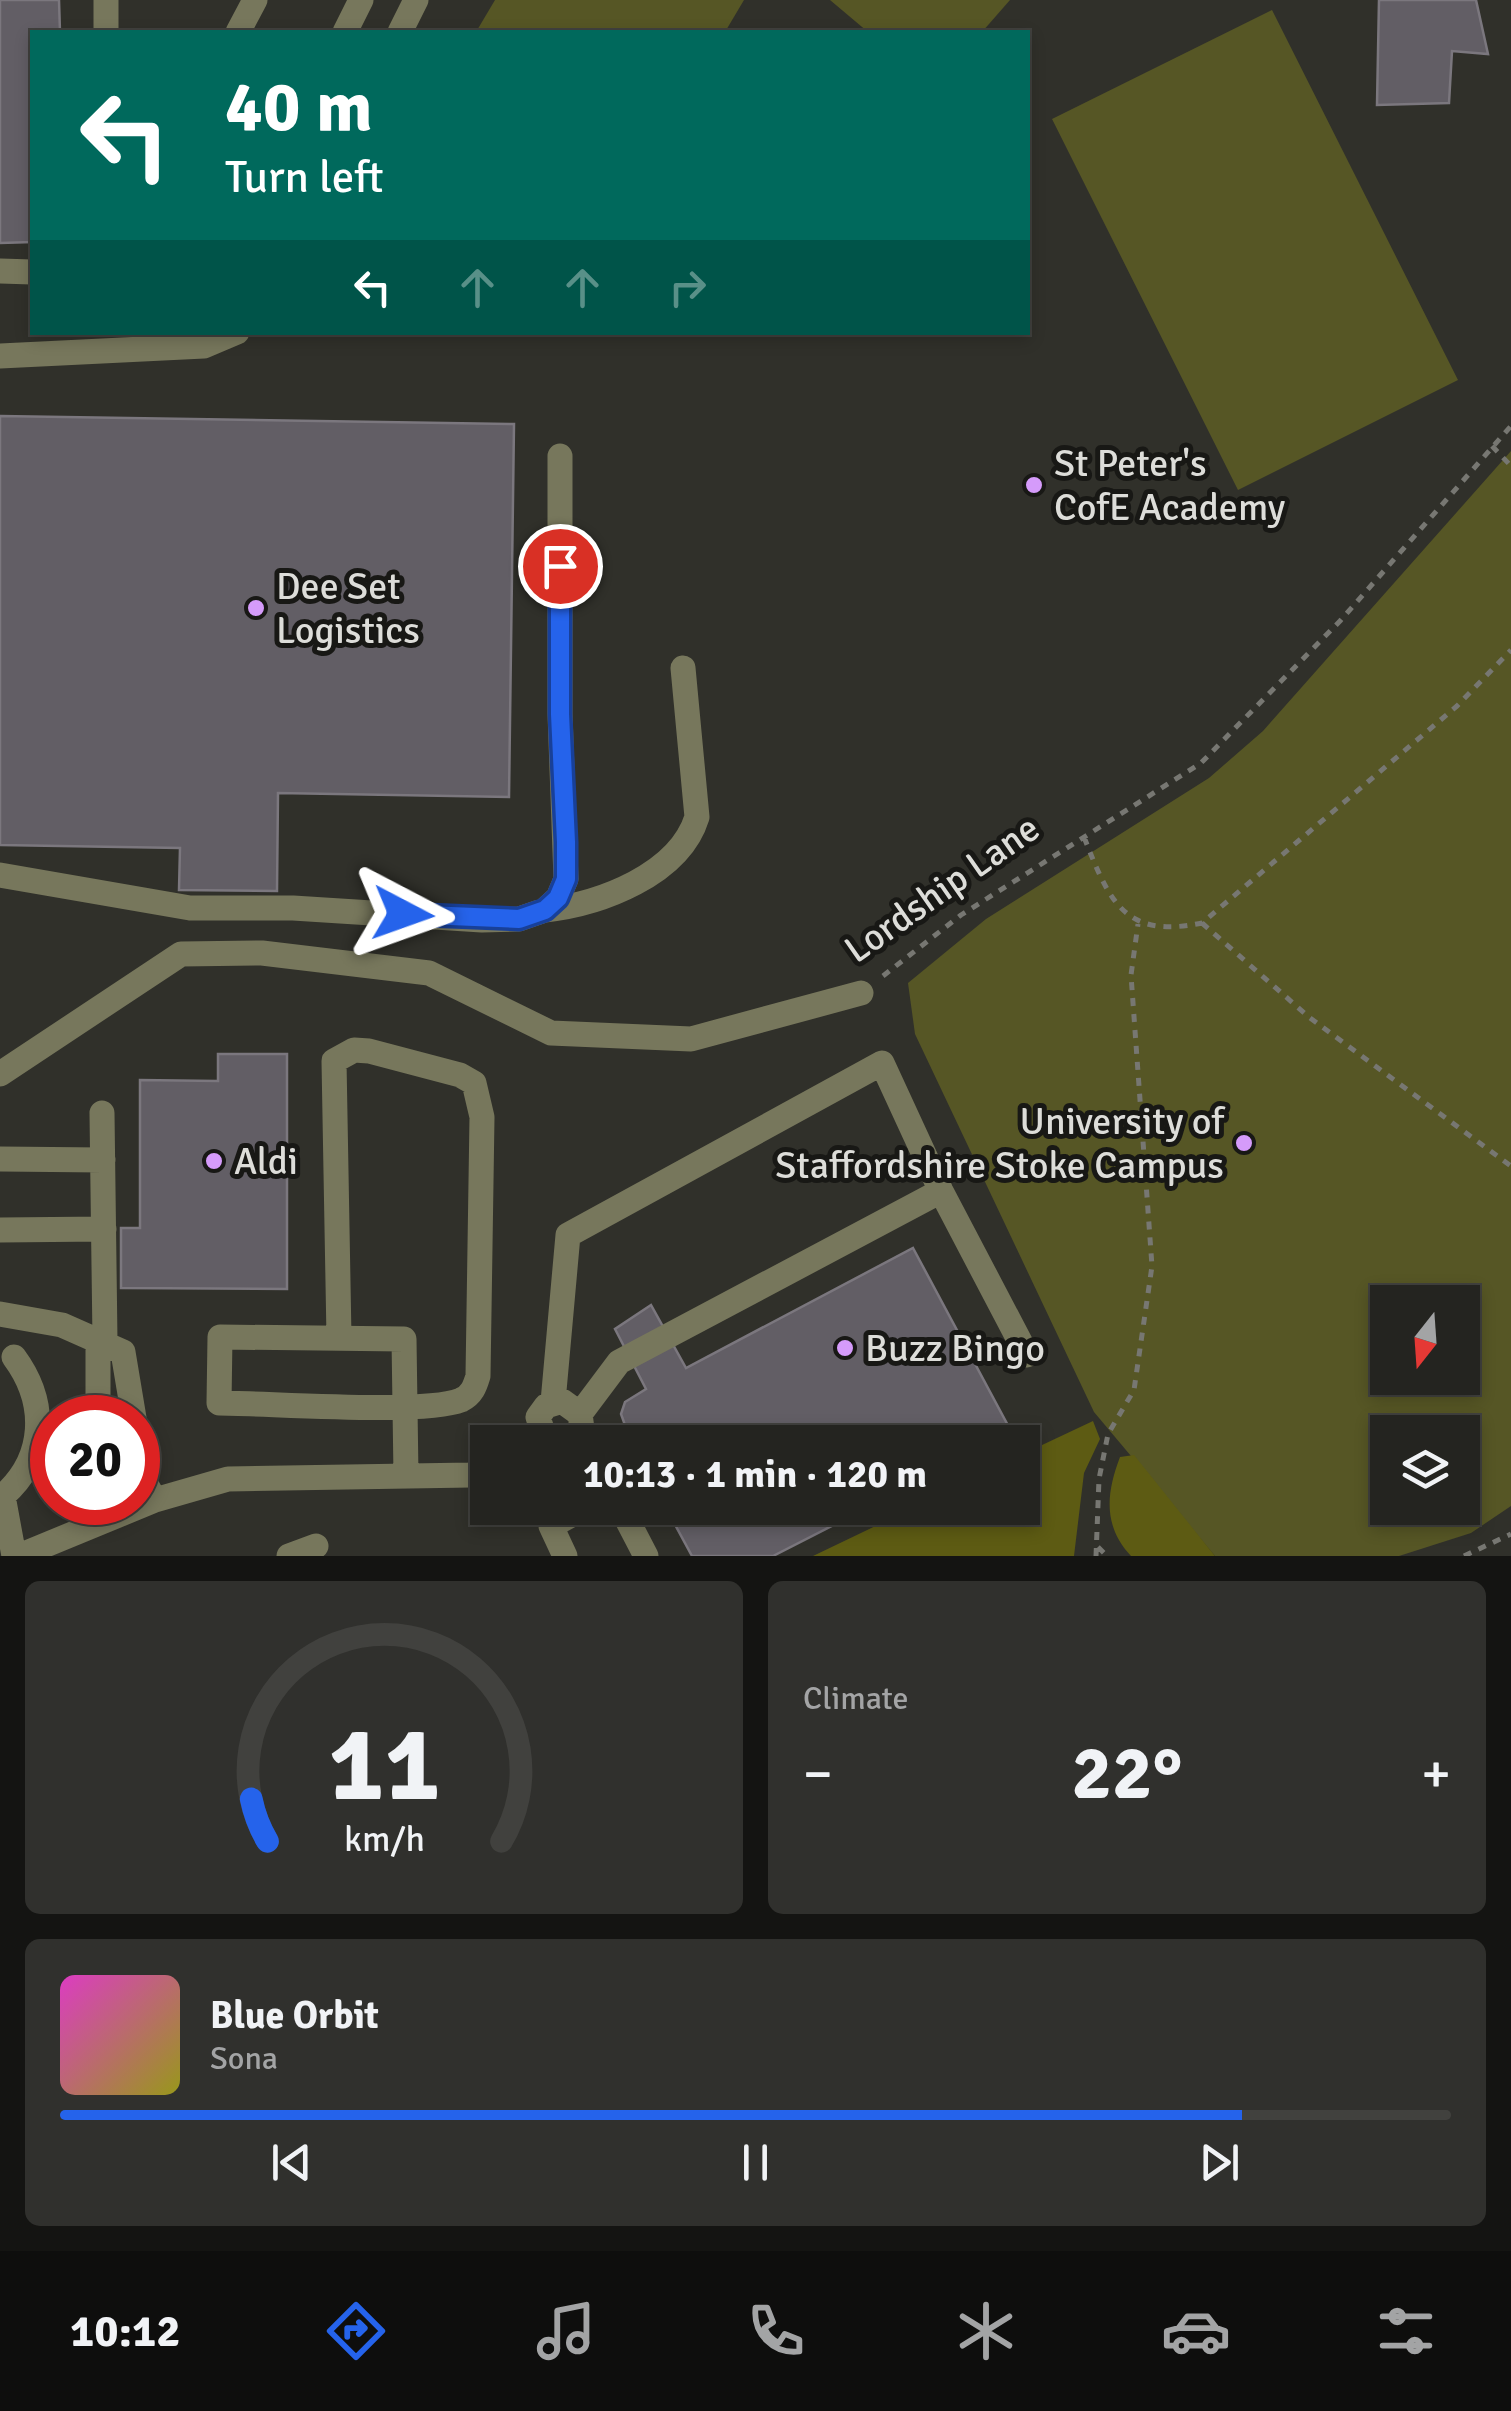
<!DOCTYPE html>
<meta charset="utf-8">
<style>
body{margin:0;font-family:Signika,sans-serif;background:#30302d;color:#f1f3f6;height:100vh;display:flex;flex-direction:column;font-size:38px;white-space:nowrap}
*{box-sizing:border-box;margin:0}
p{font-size:32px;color:#a3a4a5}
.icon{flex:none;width:55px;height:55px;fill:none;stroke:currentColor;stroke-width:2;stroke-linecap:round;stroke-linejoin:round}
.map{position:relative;height:1556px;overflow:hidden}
.side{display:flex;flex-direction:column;gap:25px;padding:25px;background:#141412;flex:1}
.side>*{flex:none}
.top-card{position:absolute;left:30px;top:30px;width:1000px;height:305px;border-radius:0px;box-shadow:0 5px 15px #0003,0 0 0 2px #41413e;background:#00695c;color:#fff;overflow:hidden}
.needle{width:65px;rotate:197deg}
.controls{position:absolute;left:1370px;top:1285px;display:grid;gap:20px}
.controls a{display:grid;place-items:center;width:110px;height:110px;border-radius:0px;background:#242420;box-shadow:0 5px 15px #0003,0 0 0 2px #41413e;font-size:50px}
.speed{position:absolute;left:30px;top:1395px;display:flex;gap:20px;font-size:50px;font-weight:700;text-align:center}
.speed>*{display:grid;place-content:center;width:130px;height:130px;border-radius:50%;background:#242420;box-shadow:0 5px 15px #0003,0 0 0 2px #41413e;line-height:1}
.speed .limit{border:15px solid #d22;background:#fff;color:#111}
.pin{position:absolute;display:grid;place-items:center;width:85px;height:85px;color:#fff;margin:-42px;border:5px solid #fff;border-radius:50%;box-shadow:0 2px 10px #0007}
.me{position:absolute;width:110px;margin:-55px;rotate:94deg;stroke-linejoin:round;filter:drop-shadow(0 0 8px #0008)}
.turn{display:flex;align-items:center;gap:35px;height:210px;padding:0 30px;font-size:45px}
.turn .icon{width:130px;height:130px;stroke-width:2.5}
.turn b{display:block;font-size:70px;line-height:85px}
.lanes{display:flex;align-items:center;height:95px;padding:0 30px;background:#0003;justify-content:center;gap:50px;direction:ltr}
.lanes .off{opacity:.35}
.big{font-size:75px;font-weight:800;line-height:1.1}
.side .card{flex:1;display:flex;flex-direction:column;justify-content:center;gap:15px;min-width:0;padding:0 35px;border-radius:15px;background:#30302d}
.side .dial{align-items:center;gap:0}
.dial svg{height:260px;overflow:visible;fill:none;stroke:#41413e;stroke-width:7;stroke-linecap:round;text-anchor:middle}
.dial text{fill:#f1f3f6;stroke:none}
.song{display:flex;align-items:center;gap:30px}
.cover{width:120px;height:120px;border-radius:15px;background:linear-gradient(135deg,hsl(310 70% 55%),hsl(60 70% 35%))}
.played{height:10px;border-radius:5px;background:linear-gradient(90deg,#2563eb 85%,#41413e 85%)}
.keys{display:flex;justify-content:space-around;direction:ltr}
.heat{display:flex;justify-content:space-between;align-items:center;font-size:55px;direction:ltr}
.side .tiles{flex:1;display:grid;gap:25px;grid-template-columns:1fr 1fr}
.card:last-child{grid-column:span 2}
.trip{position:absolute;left:470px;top:1425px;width:570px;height:100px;border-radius:0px;background:#242420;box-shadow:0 5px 15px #0003,0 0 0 2px #41413e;font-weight:800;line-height:100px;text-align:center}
.tab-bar{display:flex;height:160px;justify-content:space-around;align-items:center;background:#0e0e0d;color:#a3a4a5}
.tab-bar .icon{width:70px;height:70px}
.tab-bar .current{color:#2563eb}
.tab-bar b{font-size:45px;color:#f1f3f6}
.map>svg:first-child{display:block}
</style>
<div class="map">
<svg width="1511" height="1556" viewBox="0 0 1511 1556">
<rect width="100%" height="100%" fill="#30302a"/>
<path fill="#565625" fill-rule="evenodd" d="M495,0H744L725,32H476Z
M830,0H1010L982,32H868Z
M1272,10L1458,380L1238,490L1052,119Z
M1511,451V1506L1471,1533L1399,1556H1215L1094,1412L915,1034L908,983L986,919L1209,778L1263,731ZM1388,1302H1462V1378H1388ZM1388,1432H1462V1508H1388Z"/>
<path fill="#5d5b13" d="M1093,1421L1100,1439L1084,1473L1074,1556H813L913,1508H1022L1023,1454Z
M1134,1455L1215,1556H1131C1103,1526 1106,1494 1120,1457Z"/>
<path fill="#625e65" stroke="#7b777e" stroke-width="2.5" d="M0,0H59L60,32H32V242L0,243Z
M1379,0H1476L1488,54L1452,51L1449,103L1377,105Z
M0,416L514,424L509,797L278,793L277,891L179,890L180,848L0,845Z
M218,1054H287V1289L121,1288V1228H140V1080L218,1081Z
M913,1248L1012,1433L994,1442H631L621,1414L625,1402L646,1389L615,1329L651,1305L686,1368Z
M666,1508H867L773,1556H692Z"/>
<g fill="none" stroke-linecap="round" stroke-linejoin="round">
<path stroke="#777772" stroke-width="5" stroke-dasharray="8 8" stroke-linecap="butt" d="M1492,446L1511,466
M1084,837C1110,903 1125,939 1202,923L1457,706L1511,650
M1202,923L1310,1018L1511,1166
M883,976L961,915L1201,763L1340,621L1511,426
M1098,1547L1107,1556
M1096,1556L1099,1479L1108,1434L1134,1390L1152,1266L1131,975L1138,924
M1464,1556L1511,1534"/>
<path stroke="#77775c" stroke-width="25" d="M106,32V0
M238,32L255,0
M345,32L361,0
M400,32L416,0
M0,271L32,272
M0,356L204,346L237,332
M0,875L190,908H293L482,920L519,919L545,910L558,898L566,879L560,714V456
M545,910C600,904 679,875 697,817L683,668
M0,1074L181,954L262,953L429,973L551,1033L691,1039L861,993
M102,1113L105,1341
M0,1159L103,1160
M0,1230L104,1229
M0,1314L62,1325L123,1352L134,1418
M98,1338V1418
M339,1338L334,1061L354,1050L369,1051L460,1075L474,1083L482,1117L478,1376C475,1386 472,1395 461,1400C424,1415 268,1403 219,1403L220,1337L404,1339L406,1476
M553,1402L568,1235L882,1063L941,1191L1027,1355
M580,1414L619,1362L941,1191
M546,1442L538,1417L546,1406L562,1401L580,1414L582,1429L573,1442
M138,1449L140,1474L155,1500
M3,1496C46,1458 48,1403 14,1357
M3,1496L14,1556
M621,1508L646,1556
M19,1556L155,1500L228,1479L471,1475L488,1466
M289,1556L316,1546
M565,1556L551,1526L584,1508"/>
</g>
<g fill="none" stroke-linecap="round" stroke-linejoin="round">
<g stroke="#184099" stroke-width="25">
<path id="route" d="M403,914L519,919L545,910L558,898L566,879V842L560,714V566"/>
</g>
<use href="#route" stroke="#2563eb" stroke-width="18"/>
</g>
<g fill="#d59bfa" stroke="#181815" stroke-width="4">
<circle cx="1034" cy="485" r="10"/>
<circle cx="256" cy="608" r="10"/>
<circle cx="1244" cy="1143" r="10"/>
<circle cx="214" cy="1161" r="10"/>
<circle cx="845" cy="1348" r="10"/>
</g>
<g text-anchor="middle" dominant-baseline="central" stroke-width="10" stroke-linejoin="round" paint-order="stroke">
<g font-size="38" fill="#ddddd9" stroke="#181815" text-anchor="start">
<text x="1054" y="463">St Peter's<tspan x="1054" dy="44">CofE Academy</tspan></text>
<text x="276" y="586">Dee Set<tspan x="276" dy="44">Logistics</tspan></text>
<text x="1224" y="1121" text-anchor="end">University of<tspan x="1224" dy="44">Staffordshire Stoke Campus</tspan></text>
<text x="234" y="1161">Aldi</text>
<text x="865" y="1348">Buzz Bingo</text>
</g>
<g font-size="38" fill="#ddddd9" stroke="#181815">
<text transform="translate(942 889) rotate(-35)">Lordship Lane</text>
</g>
</g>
</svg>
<div class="controls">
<a><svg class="needle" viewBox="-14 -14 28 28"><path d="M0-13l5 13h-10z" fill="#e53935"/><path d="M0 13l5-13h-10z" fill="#a3a4a5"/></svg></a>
<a><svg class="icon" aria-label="layers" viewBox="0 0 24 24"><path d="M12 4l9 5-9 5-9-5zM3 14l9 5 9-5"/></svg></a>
</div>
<div class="speed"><div class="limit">20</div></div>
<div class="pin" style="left:560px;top:566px;background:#d93025"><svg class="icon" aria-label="arrive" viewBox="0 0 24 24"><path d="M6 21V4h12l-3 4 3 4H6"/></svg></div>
<svg class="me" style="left:403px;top:914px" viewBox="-20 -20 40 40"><path d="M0-17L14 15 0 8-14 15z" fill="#2563eb" stroke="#fff" stroke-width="4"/></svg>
<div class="trip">10:13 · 1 min · 120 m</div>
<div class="top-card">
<div class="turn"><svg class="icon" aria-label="left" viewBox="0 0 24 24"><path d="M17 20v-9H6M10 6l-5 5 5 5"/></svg><div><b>40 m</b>Turn left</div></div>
<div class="lanes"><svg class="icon" aria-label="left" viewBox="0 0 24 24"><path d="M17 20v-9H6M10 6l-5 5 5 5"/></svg><svg class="icon off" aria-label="ahead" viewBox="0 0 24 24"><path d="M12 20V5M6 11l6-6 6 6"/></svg><svg class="icon off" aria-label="ahead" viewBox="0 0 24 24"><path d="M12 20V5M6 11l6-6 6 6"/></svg><svg class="icon off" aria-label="right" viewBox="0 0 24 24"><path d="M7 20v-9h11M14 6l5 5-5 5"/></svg></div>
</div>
</div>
<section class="side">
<div class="tiles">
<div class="card dial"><svg viewBox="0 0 100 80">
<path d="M14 69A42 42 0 1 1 86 69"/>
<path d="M14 69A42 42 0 0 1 9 56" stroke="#2563eb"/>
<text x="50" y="56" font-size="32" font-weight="700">11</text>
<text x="50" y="72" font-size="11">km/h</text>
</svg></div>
<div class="card"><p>Climate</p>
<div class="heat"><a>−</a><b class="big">22°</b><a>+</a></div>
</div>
<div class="card">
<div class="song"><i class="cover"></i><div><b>Blue Orbit</b><p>Sona</p></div></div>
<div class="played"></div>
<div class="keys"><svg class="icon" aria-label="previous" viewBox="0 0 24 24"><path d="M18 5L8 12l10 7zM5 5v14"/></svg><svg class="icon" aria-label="pause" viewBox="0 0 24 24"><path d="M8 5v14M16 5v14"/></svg><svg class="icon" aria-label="next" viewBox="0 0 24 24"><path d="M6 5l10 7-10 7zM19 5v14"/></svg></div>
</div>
</div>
</section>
<nav class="tab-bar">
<b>10:12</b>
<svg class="icon current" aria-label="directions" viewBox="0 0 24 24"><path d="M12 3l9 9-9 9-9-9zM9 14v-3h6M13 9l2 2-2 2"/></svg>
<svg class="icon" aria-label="music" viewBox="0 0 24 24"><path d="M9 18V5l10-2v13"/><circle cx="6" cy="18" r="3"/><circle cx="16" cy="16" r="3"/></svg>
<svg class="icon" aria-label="phone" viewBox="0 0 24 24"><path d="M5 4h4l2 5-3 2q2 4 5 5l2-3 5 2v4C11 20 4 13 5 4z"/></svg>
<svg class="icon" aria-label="climate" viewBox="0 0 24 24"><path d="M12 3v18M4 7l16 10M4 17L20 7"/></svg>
<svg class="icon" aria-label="car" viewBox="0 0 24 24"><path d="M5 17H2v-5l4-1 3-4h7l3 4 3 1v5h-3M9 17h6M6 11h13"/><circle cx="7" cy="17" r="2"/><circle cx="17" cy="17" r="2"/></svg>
<svg class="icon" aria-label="filters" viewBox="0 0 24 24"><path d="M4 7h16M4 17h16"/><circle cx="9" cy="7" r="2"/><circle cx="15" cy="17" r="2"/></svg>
</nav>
